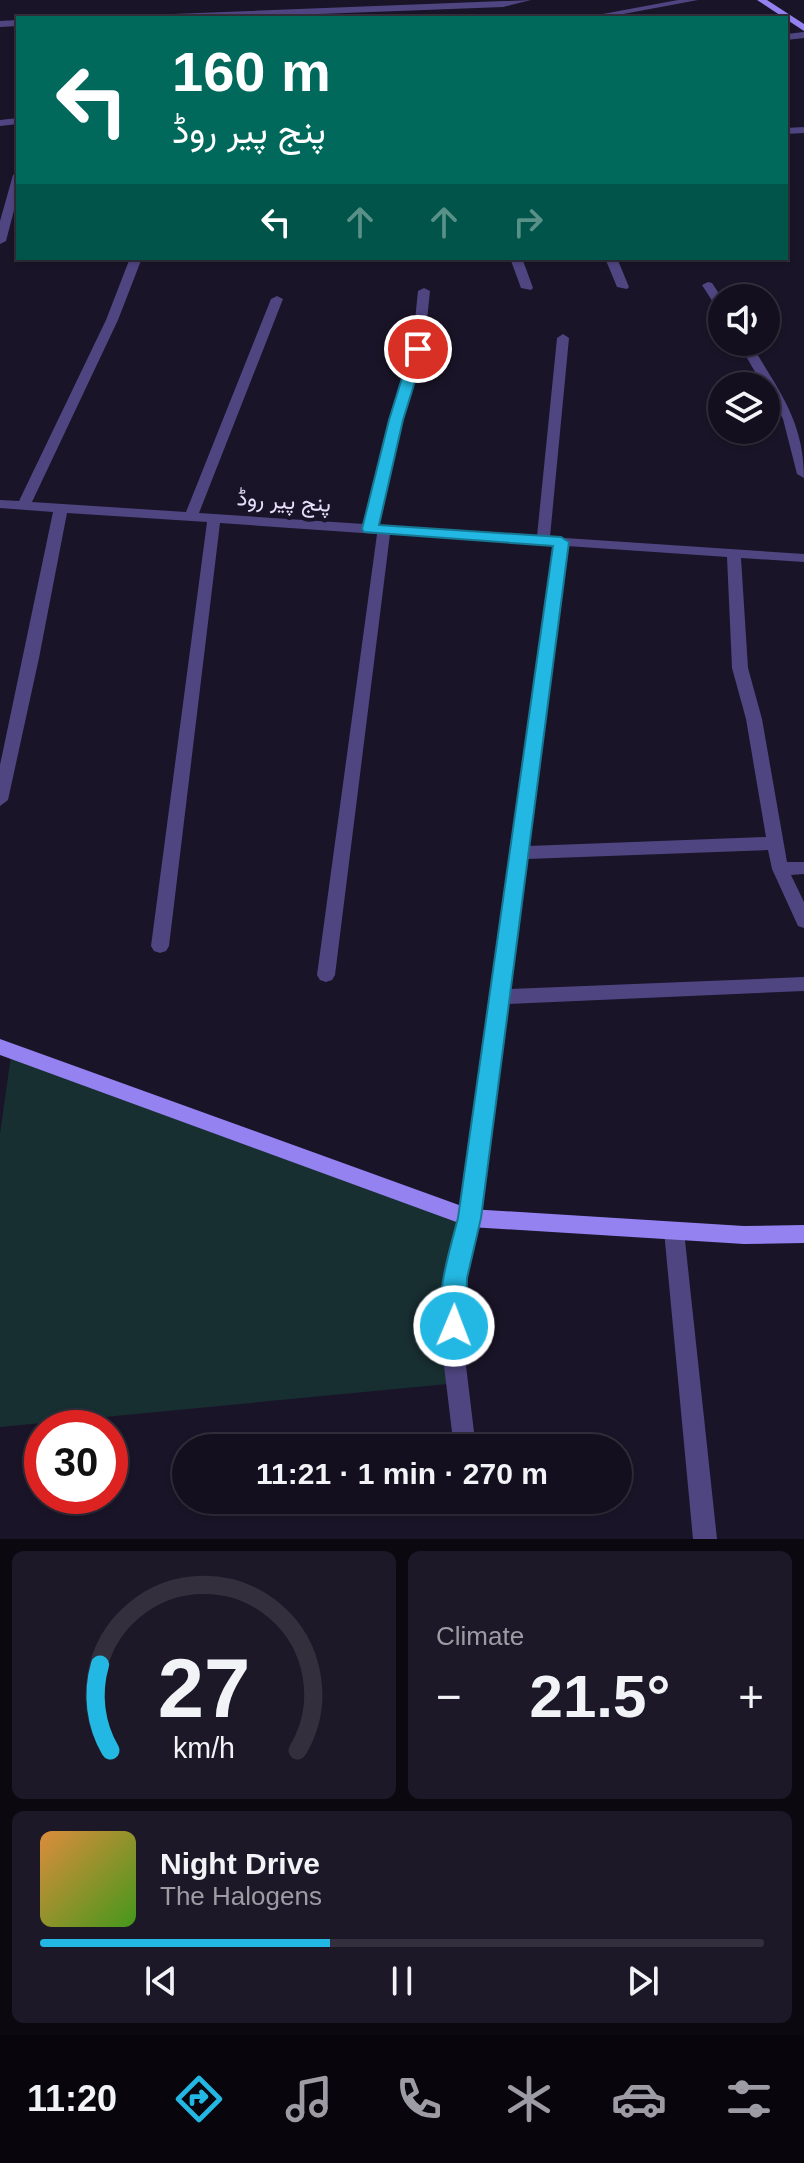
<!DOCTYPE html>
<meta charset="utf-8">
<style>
body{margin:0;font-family:Arial,Vazirmatn,sans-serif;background:#1d1827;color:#f1f3f6;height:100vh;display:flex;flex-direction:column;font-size:30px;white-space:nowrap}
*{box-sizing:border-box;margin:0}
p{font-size:26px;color:#9d9ca4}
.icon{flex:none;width:44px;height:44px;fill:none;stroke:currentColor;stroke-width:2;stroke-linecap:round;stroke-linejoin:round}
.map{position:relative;height:1539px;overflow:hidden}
.drawer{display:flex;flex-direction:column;gap:12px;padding:12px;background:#0b0810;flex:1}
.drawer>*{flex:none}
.top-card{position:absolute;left:16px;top:16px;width:772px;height:244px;border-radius:0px;box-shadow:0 2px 6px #0004,0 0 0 2px #332f3c;background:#00695c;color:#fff;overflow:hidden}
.tools{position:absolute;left:708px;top:284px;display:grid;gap:16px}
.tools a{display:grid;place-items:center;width:72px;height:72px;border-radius:50%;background:#140f1e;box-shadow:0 2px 6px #0004,0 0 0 2px #332f3c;font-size:40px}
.speed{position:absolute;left:24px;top:1410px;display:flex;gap:16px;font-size:40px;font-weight:700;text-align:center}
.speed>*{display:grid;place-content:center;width:104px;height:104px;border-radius:50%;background:#140f1e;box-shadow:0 2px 6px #0004,0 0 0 2px #332f3c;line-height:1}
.speed .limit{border:12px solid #d22;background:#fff;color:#111}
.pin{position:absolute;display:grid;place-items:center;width:68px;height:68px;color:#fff;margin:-34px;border:4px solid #fff;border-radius:50%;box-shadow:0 2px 8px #0007}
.me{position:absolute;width:88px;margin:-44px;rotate:1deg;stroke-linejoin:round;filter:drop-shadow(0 0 6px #0008)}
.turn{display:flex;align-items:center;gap:28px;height:168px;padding:0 24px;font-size:36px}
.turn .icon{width:104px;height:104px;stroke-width:2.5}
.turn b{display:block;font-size:56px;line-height:68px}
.lanes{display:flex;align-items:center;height:76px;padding:0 24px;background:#0003;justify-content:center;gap:40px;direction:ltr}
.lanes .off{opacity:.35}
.big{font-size:60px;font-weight:700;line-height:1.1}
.drawer .widget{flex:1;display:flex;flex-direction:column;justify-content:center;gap:12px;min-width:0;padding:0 28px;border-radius:12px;background:#1d1827}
.drawer .dial{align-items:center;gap:0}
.dial svg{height:208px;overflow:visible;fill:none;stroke:#332f3c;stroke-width:7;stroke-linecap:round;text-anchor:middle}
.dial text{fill:#f1f3f6;stroke:none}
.song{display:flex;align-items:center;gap:24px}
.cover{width:96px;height:96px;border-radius:12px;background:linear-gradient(135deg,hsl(30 70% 55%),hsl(100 70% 35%))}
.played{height:8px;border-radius:4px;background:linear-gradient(90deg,#23b8e3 40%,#332f3c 40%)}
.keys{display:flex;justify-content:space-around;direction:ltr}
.heat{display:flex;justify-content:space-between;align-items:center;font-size:44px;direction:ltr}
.drawer .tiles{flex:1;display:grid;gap:12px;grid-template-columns:1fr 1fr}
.widget:last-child{grid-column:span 2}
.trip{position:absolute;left:172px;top:1434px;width:460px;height:80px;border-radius:40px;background:#140f1e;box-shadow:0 2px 6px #0004,0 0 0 2px #332f3c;font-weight:700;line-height:80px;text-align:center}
.tab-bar{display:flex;height:128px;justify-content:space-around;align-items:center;background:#08060c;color:#9d9ca4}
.tab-bar .icon{width:56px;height:56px}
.tab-bar .current{color:#23b8e3}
.tab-bar b{font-size:36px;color:#f1f3f6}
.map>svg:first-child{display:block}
</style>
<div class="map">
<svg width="804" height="1539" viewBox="0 0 804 1539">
<rect width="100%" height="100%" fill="#1a1428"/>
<path fill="#182f32" d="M12,1049L470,1218L455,1278L458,1383L0,1427V1134Z"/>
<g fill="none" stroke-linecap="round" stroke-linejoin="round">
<path fill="#4f4581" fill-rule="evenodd" d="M678,0H698L602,18H581Z
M510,258H522L533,288L531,290L521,288Z
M605,258H617L629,287L627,289L617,287Z"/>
<path fill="#4f4581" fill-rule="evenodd" d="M531,0L503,7L216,18H142L147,15Z
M18,20V26L0,27V21Z
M804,32V38L786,40V34Z
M18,118V124L0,126V120Z
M804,127V133L786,134V128Z
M18,172V195L6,241L0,244V221L13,175Z
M130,258H142L118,320L32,502L186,512L271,299L277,296L283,299L199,513L364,524L390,420L412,349L418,291L424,288L430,291L424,349L402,420L378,525L537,536L557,338L563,334L569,338L550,537L804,554V562L741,558L748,668L762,719L787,862H804V874L791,875L804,902V928L798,926L772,869L768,850L527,859L510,989L804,977V991L508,1004L480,1218L465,1278L464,1349L474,1432L471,1440L463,1443L455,1440L452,1432L442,1349L445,1278L460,1218L554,546L390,534L335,975L332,980L326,982L320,980L317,975L377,534L220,523L169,946L166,951L160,953L154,951L151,946L207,522L67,513L39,658L8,800L0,806V765L53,512L0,508V500L19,501L106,320ZM567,546L727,557L732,668L746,719L766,837L528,846Z
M708,282L712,283L722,298V312L718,310L702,285Z
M738,342H750C778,390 804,420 804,478L797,474L783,419L766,386H763Z
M674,1222L681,1224L684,1231L717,1539H693L664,1231L667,1224Z"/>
<path fill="#9382ef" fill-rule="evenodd" d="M757,0H767L804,24V31Z
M0,1039L470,1209L744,1226L804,1225V1243L744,1244L470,1227L0,1055Z"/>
</g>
<path fill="#23b8e3" stroke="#177894" stroke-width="2" d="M418,344L425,349L403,420L379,525L561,537L569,542L481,1218L467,1278L466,1326L463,1334L454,1337L445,1334C432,1303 450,1250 458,1218L553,546L364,532L362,529L389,420L411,349Z"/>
<g text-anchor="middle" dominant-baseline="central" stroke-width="8" stroke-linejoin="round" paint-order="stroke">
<g font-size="22" fill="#e6dffb" stroke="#1a1428">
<text transform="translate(284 501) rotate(4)">پنج پیر روڈ</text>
</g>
</g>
</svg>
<div class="tools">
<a><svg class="icon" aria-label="sound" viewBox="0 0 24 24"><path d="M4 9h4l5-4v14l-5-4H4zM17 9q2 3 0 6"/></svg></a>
<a><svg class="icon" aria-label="layers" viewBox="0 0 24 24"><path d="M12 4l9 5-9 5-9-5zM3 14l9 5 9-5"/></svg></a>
</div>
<div class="speed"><div class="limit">30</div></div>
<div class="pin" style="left:418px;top:349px;background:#d93025"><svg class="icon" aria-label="arrive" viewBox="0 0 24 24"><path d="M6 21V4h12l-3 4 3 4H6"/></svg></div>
<svg class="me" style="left:454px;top:1326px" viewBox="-20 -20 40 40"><circle r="17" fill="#23b8e3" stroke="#fff" stroke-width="3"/><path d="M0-11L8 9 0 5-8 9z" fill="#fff"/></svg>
<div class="trip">11:21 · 1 min · 270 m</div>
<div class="top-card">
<div class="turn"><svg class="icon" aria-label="left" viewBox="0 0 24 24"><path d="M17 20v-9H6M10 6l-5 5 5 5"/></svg><div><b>160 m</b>پنج پیر روڈ</div></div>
<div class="lanes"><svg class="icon" aria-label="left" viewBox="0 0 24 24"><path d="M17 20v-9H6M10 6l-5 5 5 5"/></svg><svg class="icon off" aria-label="ahead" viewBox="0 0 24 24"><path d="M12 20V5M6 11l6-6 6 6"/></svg><svg class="icon off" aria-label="ahead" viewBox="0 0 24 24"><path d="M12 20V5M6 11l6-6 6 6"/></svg><svg class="icon off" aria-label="right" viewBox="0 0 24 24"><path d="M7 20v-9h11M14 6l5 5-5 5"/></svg></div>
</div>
</div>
<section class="drawer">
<div class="tiles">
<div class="widget dial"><svg viewBox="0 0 100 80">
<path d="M14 69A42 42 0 1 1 86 69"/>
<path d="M14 69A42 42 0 0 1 10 36" stroke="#23b8e3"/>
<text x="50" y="56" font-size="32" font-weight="700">27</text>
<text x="50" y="72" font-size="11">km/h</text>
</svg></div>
<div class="widget"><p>Climate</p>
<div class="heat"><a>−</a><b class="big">21.5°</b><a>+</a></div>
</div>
<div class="widget">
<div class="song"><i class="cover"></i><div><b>Night Drive</b><p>The Halogens</p></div></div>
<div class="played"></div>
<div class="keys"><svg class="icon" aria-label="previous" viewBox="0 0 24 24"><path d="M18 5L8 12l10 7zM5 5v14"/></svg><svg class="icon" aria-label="pause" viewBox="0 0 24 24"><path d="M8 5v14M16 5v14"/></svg><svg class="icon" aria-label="next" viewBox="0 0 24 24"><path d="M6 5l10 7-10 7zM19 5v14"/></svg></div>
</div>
</div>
</section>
<nav class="tab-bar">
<b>11:20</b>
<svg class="icon current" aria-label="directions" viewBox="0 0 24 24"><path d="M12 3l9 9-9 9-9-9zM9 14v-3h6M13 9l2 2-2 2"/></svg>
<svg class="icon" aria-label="music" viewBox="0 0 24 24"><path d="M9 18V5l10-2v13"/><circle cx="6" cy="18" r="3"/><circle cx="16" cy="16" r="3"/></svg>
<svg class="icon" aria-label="phone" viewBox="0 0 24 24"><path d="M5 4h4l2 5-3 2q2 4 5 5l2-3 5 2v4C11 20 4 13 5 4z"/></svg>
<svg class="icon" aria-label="climate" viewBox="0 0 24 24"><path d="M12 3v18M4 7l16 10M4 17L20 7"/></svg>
<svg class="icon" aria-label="car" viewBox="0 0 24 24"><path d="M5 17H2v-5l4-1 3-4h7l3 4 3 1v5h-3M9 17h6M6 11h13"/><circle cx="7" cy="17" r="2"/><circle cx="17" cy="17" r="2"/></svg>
<svg class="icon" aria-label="filters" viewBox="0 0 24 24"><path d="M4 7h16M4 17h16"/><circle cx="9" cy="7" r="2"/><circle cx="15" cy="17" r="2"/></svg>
</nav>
